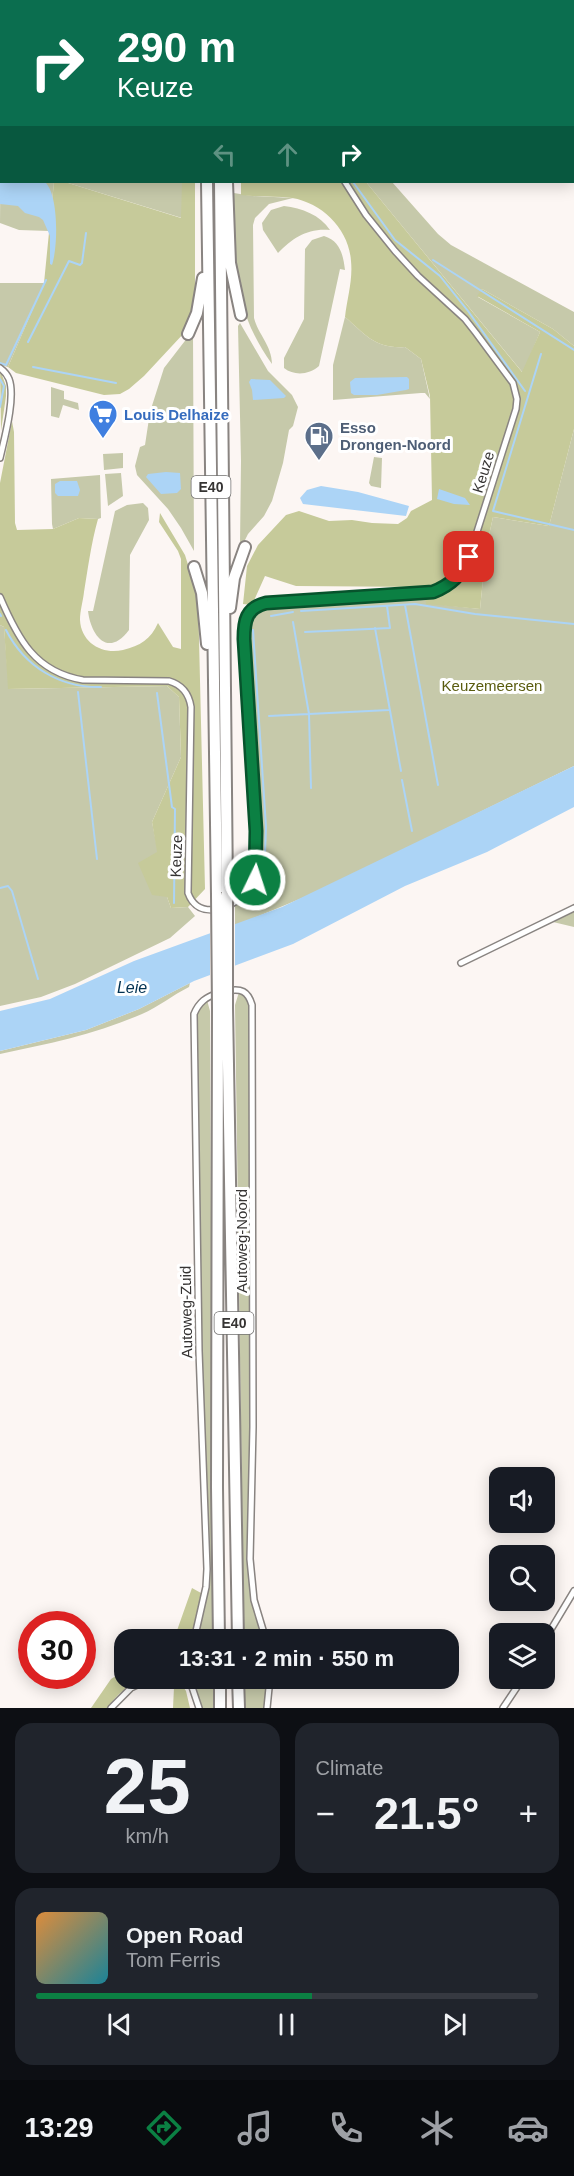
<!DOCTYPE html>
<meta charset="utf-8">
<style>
body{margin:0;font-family:Helvetica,sans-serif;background:#20242c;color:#f1f3f6;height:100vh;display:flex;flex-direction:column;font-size:22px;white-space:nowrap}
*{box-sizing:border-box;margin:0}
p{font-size:20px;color:#9ea1a6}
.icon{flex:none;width:33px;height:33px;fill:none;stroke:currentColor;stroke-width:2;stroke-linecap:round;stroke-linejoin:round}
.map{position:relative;height:1708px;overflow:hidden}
.panel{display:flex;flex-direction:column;gap:15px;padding:15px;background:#0d0f14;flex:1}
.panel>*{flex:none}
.banner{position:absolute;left:0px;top:0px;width:574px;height:183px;box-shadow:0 3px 15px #0003;background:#0b6e4f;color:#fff;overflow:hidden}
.fabs{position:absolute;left:489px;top:1467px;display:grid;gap:12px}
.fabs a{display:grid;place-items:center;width:66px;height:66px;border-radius:12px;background:#171b24;box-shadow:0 3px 15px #0003;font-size:30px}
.speed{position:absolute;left:18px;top:1611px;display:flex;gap:12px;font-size:30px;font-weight:700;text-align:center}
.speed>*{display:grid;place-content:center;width:78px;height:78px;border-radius:50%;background:#171b24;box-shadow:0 3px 15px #0003;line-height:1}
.speed .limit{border:9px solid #d22;background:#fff;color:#111}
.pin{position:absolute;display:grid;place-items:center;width:51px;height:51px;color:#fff;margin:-26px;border-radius:12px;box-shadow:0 3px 9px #0006}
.me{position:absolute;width:66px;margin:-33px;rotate:4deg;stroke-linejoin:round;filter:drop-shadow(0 0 4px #0008)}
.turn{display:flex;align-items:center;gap:21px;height:126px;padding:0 18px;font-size:27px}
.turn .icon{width:78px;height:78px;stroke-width:2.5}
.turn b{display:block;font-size:42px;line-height:51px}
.lanes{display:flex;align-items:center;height:57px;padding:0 18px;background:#0003;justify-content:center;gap:30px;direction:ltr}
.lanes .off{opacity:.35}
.big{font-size:45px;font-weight:800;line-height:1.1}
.panel .tile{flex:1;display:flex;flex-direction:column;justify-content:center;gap:9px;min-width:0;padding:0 21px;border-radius:18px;background:#20242c}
.panel .dial{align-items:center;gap:0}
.dial b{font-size:78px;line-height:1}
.song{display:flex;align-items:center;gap:18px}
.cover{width:72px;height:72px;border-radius:9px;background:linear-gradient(135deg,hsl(30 70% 55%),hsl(190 70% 35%))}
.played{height:6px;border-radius:3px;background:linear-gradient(90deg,#0b8043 55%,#363941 55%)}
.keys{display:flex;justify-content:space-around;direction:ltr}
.heat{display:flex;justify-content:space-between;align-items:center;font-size:33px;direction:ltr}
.panel .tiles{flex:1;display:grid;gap:15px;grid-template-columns:1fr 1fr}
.tile:last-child{grid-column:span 2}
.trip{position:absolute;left:114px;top:1629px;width:345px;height:60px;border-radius:18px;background:#171b24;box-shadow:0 3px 15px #0003;font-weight:800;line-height:60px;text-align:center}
.dock{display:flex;height:96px;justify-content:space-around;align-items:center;background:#090b0e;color:#9ea1a6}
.dock .icon{width:42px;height:42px}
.dock .selected{color:#0b8043}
.dock b{font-size:27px;color:#f1f3f6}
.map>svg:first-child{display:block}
</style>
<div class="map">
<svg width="574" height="1708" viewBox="0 0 574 1708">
<rect width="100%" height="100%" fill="#fcf6f3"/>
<path fill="#c6c9aa" d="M303,0H421L293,2Z
M1,91L2,182H54L49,231L19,230L0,223Z
M65,182H182V218Z
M366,182H392L438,234L451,245L574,312V346L553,329L482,289L478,297L540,332L523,373Z
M234,193L252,196L293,198L269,204L255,218L253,225L254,318C258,334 272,346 272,364C231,307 234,260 234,193Z
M284,206C302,208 320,215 330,230C307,228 293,238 278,253L263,230L262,223L271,210Z
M324,236C340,241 343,254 345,270L340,269L319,366C309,375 294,376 284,368V358L304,319L305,249L312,240Z
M0,283H44L8,367L0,365Z
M345,317C366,335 375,349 405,347L421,359L430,399L425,393H421L333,400V365Z
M240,323L268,371L292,395L298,407L293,426L289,430L283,463L272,501L264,516L248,534L242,546L240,545L241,461L238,326Z
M191,333H193L194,551L181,528L168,509L137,475L135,466L140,447L145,445L150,412L164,368Z
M51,387L64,391V399L78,403L79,410L63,405L59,418L51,416Z
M574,429V766L319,891L235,926V906L250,897L255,888L259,837L248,628C250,612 261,609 275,605L426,596V603L480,609L486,549L493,517L549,526Z
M123,453V468L104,470L103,454Z
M374,457L382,458L381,488L371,486L369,483Z
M121,473L123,496L108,506L105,474Z
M100,475L101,518L98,519L79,518L53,529L52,524L51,479Z
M143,503L148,508L149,520L130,555L129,630C108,658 91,636 88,611H93L115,511L127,505Z
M0,625L4,627L9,689L167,686L179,697L181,757L152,822L167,897L171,908L188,907L195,916L170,938L75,984L41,997L0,1006Z
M574,911V927L553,922Z
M190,983L189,987C173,995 158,1007 142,1014C96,1034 48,1044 0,1054V1051L86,1030L139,1009Z
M239,992L245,996L249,1006L250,1069V1427L247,1559L251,1600L263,1640L244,1639L235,1005Z
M207,1000L210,1011L213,1640L197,1639L209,1588L210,1569L202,1351L196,1014L201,1005Z
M192,1679H213L214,1708H202Z
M244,1679H267L264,1708H245Z"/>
<path fill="#c6ca9a" d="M58,0H187L56,1Z
M54,182H65L181,218L182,182H195V292L193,316L185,332L144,376L129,389L120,394L104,395L16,373L8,367L44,283Z
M241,182H366L522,372L540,332L477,296L482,289L553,329L574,346V429L549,526L493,517L486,549L480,609L426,604L424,587L296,586L265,576L252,605L243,604L247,566L258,545L286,515L299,511L329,521L352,520L372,523L398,524L407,518L411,511L432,500L430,396L421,359L405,347C375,349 366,335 345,317C347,299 353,280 351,261C349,230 323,203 292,198C275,196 258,197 241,195Z
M0,365L4,367L2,375L6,386V396L1,431Z
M12,421L14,432L15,523L17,530L53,529L79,518L98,519C91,544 88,568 84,592C83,601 80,611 80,620C81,643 103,655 123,650C140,646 151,639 158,623L173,647L181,649V559L178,551L159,522L160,513L185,555L198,597L205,889L188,907L171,908L167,897L152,895L138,863L157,852L152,822L181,757L179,697L167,686L8,689L4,627L0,625V483Z
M192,1588L201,1593L191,1639H174Z
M124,1671V1678L144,1679C128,1686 117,1693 108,1708H91L111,1679Z
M182,1685L186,1691L190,1708H173L174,1687Z"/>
<path fill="#acd4f6" d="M0,167L2,182H45C59,195 58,247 52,265L50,264V236L43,220L39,217L25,213L18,206L0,204Z
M407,377L409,379V389L406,390L377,395H354L351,393L350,382L355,378Z
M251,379L270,380L286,396L284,398L253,400L252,390L249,382Z
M166,472L180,473L181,489L177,493L161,494L146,477L148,474Z
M60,481H77L80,490L78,496H58L55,493V484Z
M321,486L358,492L409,506L406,516L303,504L300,498L307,490Z
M439,489L465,498L470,505L454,504L437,499Z
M574,766V807L487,852L405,886L293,944L194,981L139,1009L86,1030L0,1051V1011L50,999L134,961L282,907Z"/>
<path fill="#fcf6f3" d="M235,922V969L210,978V931Z"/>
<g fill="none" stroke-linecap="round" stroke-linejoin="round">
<path stroke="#acd4f6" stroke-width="2" d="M570,0L572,2
M39,2V0
M69,2H75
M265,2L276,0
M0,84L2,82
M0,97L2,96
M353,182L395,240L440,276L468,311L525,391
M433,260L574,350
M28,342L69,261L80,265L82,263L86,233
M541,354L493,511L574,530
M0,363L6,365L46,280
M33,367L116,383
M0,379L4,386L0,407
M405,605L438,785
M301,611L415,604L475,614L574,624
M0,614L1,616
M271,616L293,612
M293,622L309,714L311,788
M375,628L401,771
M6,630C25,667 60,688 101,687
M253,630L266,827L264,881
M305,632L390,628L387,606
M78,692L97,859
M157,693L172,807L175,809L174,903
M269,716L389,710
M402,780L412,831
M0,888L8,886L12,891L38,979"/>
<g stroke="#898481" stroke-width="8">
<path id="street" d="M193,0V2
M229,0V2
M47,2L48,0
M0,89L2,88
M0,368C4,371 7,374 9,379C16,397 4,440 0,458
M0,597C18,639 35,672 83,680L169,681C183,685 189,694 191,707L188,893C193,907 204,912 219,909
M228,906L248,894L255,880L256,868V831L244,639C244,621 246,608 265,603L423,593C446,590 460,578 469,557L516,409L517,399L513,383L476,333L465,319L418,276L395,251L366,215L345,182
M461,963L574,908
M227,991C241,988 248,991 252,1005L253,1427L250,1559L254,1600L266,1640
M194,1640L206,1587L207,1569L199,1351L194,1014C199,1002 206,997 218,993
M544,1641L574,1591
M189,1678L199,1708
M111,1708L131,1688L152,1678
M267,1708L270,1678
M503,1708L523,1678"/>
</g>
<g stroke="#898481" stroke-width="14">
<path id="highway" d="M205,0V2
M218,0V2
M207,182L217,895
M220,182L227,892
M227,182L230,263L241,315
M188,334L197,313L203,278
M194,567L202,593L207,644
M230,608L234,578L245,547
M227,1007L238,1640
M218,1009L217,1487L219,1640
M220,1678V1708
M238,1678L239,1708"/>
</g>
<use href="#street" stroke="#fff" stroke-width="5"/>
<use href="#highway" stroke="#fff" stroke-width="10"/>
<g stroke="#898481" stroke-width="14" stroke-linecap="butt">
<path id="highway-bridge" d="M227,892V1007
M217,895L218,1009"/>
</g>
<use href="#highway-bridge" stroke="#fff" stroke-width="10"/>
</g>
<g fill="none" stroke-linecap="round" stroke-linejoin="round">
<g stroke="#07532c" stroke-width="15">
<path id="route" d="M255,880L256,831L244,639C244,621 246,608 266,603L433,592C451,585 461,575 469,557"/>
</g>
<use href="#route" stroke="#0b8043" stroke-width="10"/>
</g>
<defs>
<g id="supermarket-pin" transform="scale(1.5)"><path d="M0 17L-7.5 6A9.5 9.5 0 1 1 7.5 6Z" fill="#3f7fe0" stroke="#fff"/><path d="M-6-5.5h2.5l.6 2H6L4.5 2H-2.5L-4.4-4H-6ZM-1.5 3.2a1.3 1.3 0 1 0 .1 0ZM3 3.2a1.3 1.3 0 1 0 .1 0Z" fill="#fff"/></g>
<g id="fuel-pin" transform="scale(1.5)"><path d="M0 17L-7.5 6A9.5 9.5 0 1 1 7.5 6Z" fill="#5c6f8a" stroke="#fff"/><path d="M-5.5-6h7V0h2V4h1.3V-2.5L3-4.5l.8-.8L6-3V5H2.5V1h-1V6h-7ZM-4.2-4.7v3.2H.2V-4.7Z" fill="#fff"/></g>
</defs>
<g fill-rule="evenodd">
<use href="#supermarket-pin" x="103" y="414"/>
<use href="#fuel-pin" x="319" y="436"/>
</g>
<g text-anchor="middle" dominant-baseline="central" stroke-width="6" stroke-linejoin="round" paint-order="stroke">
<g fill="#fff" stroke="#727170" stroke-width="1.5">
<rect x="191.5" y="476" width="39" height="22" rx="4.5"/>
<rect x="214.5" y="1312" width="39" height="22" rx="4.5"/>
</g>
<g font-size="14" font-weight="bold" fill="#363433">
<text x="211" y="487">E40</text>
<text x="234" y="1323">E40</text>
</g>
<g font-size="15" font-weight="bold" fill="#366cbe" stroke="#fff" text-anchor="start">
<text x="124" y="414">Louis Delhaize</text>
</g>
<g font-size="15" font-weight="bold" fill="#4e5e75" stroke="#fff" text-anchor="start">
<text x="340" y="427">Esso<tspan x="340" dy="17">Drongen-Noord</tspan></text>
</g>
<g font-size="15" fill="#363433" stroke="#fff">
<text transform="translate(483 472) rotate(-73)">Keuze</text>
<text transform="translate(176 856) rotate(-88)">Keuze</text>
<text transform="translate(241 1241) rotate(-90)">Autoweg-Noord</text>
<text transform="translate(186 1312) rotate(-91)">Autoweg-Zuid</text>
</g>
<g font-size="15" fill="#5a5c0f" stroke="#fff">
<text x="492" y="685">Keuzemeersen</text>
</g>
<g font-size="16" font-style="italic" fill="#023252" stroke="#fff">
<text x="132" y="987">Leie</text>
</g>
</g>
</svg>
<div class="fabs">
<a><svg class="icon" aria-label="sound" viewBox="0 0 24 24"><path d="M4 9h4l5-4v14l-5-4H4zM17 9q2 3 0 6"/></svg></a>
<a><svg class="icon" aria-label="search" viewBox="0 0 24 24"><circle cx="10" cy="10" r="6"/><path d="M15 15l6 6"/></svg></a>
<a><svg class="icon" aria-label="layers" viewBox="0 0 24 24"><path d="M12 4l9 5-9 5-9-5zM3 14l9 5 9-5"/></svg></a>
</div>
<div class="speed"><div class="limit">30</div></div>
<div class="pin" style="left:469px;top:557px;background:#d93025"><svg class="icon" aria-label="arrive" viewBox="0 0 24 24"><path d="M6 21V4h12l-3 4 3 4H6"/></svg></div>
<svg class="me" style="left:255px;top:880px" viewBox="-20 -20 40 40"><circle r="17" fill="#0b8043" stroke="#fff" stroke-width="3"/><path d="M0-11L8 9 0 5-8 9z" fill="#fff"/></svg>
<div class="trip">13:31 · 2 min · 550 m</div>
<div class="banner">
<div class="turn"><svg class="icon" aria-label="right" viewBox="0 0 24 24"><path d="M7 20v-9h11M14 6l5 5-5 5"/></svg><div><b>290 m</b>Keuze</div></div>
<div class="lanes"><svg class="icon off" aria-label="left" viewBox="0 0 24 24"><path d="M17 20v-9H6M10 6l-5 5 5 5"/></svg><svg class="icon off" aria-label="ahead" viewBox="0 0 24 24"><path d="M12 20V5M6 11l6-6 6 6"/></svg><svg class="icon" aria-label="right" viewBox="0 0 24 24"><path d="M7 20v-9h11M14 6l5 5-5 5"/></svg></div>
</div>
</div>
<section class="panel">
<div class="tiles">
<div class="tile dial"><b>25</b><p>km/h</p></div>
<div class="tile"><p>Climate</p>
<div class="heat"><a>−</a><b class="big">21.5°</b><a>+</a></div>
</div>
<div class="tile">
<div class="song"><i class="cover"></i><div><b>Open Road</b><p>Tom Ferris</p></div></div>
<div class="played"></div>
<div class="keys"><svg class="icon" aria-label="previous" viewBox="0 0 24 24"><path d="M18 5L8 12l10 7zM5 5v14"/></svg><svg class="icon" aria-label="pause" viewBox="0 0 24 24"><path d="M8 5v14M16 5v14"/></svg><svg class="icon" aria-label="next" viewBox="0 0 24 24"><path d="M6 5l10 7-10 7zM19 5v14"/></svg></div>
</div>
</div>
</section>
<nav class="dock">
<b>13:29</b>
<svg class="icon selected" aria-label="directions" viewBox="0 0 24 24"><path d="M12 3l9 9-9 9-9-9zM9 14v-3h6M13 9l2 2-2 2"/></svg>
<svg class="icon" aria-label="music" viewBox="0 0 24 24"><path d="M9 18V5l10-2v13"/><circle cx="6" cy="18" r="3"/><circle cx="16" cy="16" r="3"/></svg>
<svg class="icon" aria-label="phone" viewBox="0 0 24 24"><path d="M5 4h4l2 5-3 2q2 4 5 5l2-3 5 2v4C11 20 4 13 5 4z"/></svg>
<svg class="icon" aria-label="climate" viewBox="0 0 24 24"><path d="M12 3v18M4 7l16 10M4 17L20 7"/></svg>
<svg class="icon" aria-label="car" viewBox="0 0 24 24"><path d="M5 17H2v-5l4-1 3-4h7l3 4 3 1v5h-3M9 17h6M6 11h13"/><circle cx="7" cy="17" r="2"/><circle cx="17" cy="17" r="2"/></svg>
</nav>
